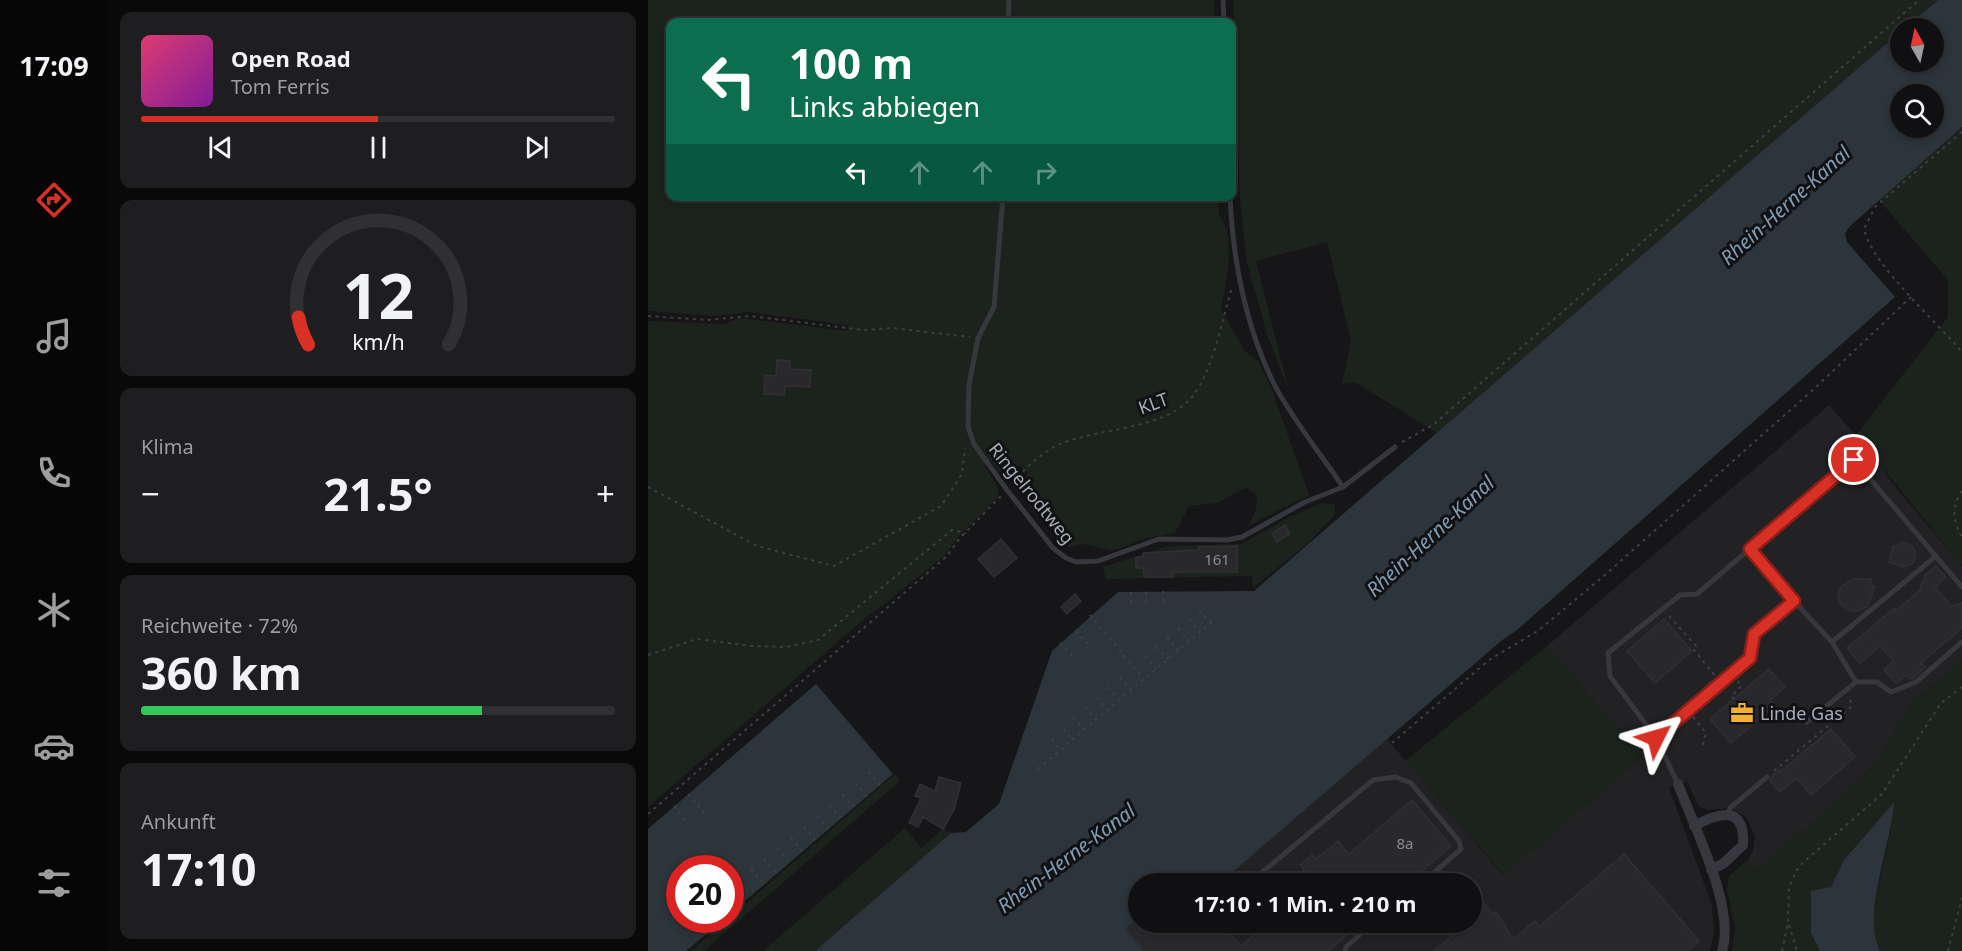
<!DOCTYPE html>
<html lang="de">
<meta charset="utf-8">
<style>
body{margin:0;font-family:"Noto Sans",sans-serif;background:#1e1e20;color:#f1f3f6;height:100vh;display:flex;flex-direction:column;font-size:22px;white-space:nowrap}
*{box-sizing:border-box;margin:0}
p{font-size:20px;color:#9c9d9f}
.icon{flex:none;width:33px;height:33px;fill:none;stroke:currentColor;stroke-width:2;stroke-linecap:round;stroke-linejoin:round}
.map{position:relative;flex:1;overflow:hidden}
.drawer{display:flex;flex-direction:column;gap:12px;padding:12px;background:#09090a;width:540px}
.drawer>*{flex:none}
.guide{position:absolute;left:18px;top:18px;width:570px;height:183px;border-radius:12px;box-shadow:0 3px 9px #0003,0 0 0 2px #303032;background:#0b6e4f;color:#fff;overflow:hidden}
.needle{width:39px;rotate:351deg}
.fabs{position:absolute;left:1242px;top:18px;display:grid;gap:12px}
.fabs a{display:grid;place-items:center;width:54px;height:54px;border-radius:50%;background:#101012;box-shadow:0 3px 9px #0003,0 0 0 2px #303032;font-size:30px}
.speed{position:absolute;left:18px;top:855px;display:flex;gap:12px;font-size:30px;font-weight:700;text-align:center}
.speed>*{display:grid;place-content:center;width:78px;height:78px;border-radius:50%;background:#101012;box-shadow:0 3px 9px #0003,0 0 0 2px #303032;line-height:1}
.speed .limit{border:9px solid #d22;background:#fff;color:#111}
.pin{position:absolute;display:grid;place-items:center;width:51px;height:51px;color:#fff;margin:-26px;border:3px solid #fff;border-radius:50%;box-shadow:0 2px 6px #0007}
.me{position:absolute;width:66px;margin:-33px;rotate:50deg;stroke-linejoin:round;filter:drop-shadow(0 0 4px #0008)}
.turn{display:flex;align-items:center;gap:21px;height:126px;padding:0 24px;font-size:27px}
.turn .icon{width:78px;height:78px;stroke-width:2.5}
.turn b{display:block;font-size:42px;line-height:51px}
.lanes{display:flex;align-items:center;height:57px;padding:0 24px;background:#0003;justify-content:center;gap:30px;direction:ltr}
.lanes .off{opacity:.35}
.big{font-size:45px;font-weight:700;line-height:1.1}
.drawer .tile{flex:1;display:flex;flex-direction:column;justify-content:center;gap:9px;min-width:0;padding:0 21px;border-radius:12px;background:#1e1e20}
.drawer .dial{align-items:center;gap:0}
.dial svg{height:156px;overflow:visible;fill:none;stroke:#303032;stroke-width:7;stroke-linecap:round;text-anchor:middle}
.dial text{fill:#f1f3f6;stroke:none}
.song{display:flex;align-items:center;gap:18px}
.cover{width:72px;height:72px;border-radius:9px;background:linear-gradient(135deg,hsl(340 70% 55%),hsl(290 70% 35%))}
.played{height:6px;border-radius:3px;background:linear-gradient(90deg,#d93025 50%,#303032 50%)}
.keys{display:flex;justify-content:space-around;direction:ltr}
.heat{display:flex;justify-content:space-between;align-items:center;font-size:33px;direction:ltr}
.charge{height:9px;border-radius:4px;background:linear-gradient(90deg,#34c759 72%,#303032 0)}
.trip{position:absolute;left:480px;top:873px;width:354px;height:60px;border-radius:30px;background:#101012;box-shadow:0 3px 9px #0003,0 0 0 2px #303032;font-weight:700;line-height:60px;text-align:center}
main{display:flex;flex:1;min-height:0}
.tab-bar{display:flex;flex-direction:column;width:108px;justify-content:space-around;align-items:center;background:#060607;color:#9c9d9f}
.tab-bar .icon{width:42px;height:42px}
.tab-bar .selected{color:#d93025}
.tab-bar b{font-size:27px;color:#f1f3f6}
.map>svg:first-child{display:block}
</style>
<main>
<nav class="tab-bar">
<b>17:09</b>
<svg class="icon selected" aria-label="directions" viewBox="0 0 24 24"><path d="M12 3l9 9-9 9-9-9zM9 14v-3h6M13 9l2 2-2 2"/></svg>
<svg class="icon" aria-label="music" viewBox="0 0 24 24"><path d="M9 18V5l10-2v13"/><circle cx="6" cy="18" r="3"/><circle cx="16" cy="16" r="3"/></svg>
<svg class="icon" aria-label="phone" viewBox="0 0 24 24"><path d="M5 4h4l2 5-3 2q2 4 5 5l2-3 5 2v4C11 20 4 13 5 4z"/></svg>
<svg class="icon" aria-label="climate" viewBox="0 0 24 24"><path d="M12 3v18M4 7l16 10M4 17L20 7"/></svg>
<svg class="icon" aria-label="car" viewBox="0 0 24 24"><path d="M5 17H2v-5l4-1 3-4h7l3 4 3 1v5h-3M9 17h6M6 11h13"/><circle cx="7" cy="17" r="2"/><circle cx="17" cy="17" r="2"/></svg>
<svg class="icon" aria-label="filters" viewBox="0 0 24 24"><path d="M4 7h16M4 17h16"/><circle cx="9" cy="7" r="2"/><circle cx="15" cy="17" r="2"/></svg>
</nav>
<section class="drawer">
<div class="tile">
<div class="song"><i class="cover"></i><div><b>Open Road</b><p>Tom Ferris</p></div></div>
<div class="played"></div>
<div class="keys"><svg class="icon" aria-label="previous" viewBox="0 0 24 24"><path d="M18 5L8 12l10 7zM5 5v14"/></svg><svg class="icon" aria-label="pause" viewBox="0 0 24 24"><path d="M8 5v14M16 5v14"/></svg><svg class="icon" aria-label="next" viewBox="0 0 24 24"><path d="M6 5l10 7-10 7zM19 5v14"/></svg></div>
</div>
<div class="tile dial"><svg viewBox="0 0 100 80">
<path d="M14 69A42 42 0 1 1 86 69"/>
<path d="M14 69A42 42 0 0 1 9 55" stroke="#d93025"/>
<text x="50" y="56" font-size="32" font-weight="700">12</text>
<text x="50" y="72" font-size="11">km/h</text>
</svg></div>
<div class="tile"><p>Klima</p>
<div class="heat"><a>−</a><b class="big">21.5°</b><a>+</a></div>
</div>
<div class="tile"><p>Reichweite · 72%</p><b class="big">360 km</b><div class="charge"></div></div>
<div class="tile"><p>Ankunft</p><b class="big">17:10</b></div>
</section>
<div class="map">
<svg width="1314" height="951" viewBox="0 0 1314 951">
<rect width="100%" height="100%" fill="#161618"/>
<path fill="#222225" d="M1181,405L1231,461L1243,482L1314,566V660L1264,702L1229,761L1211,781L1108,871L1100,860L1105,851L1107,837L1098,817L1082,808L1060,810L1051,807L1039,781L1021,788L1064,905L1066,932L1062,951H493L526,923L824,922V884L572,883L739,739L855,875L995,757L899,646Z"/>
<path fill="#1c231d" d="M0,0H566V22H22V196L571,197V215C589,238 578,283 573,310L597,351L611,362L624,390L661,495L600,526C607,515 617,492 597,488L569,503L541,506L527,533L495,539L466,551L435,544L420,547L385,512L372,488L371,485L380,473L372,466L354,475L342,460L336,466L351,488L349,498L313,534L295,557L208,626L0,807V321L76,324L91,318L200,331V325L100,312L68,316L0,311Z
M585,0H1290L1257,28H1252V32L789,433L707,382L694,384L703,341L679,242L608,261L641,391L621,340L599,263L592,201Z
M1314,127V566L1208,435L1300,317V280L1231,200Z
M673,503L687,504V515L661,542L605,588L604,576L458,579L455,567L520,546L593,544L642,517Z
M899,646L996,757L856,875L757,761Z
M1314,660V951H1232C1212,912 1247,846 1245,803L1196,860L1163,933L1172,951H1084L1087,928L1079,890L1081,876L1100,860L1108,870L1211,781L1229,761L1264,702Z
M247,774L252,781L56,951H43Z
M257,828L273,848L295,829L303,833L167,951H115Z"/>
<path fill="#2c353c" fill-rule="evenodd" d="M1290,0H1314V127L1201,227L1197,234L1199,242L1247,297L869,630L853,641L572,883L490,884V922L526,923L493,951H167L303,833L318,832L351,804L404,651L470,592L606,591L1252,32V62H1286V28H1257ZM1252,94H1286V128H1252Z
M168,684L245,774L83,913L82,868H32V920H75L38,951H0V829Z
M1246,802C1244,844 1213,914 1232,951H1172L1163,933V891L1183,887L1196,860Z"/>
<path fill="#29292c" stroke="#303034" stroke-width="1.5" d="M129,360L142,361V369L163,370L162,387L137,386L136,395L116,394L117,375L128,376Z
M637,525L642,534L629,542L624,533Z
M353,539L369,558L346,577L330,559Z
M1255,542L1265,547L1268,555L1265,564L1255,567L1241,562L1245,547Z
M589,546V572H534L525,573V577H496L495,568H488V557H495V553L550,550V547Z
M1288,566L1298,577L1287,587L1303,606L1314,603V628L1273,663L1277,667L1265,678L1262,679L1258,675L1248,683L1236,670L1246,661L1232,646L1212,663L1199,648L1246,608L1248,611L1273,589V585L1278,578L1276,576Z
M1205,579H1224L1222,585L1227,587L1219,607L1206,612L1193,605L1190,596L1193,587Z
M427,594L433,601L419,614L413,607Z
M1016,619L1044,651L1007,683L979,651Z
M1121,669L1137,687L1122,700L1126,706L1083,743L1062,719Z
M1183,729L1207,757L1163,795L1149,778L1132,792L1122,781L1124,776L1131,770L1132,772Z
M291,777L313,783L306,810L295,829L275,817L270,827L261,823L273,798L267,796L272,784L287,791Z
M764,800L803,846L759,884H640L656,869L652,865L664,855L668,859L690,841L701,854Z
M976,854L1051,941L1040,951H786L804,936L792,922H824V889L845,914L847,912L852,918L865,939L887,921L892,926Z
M490,917V922H572L593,946L621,922H714L680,951H496L477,929Z"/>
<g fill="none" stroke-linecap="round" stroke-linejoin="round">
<path stroke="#3d3f44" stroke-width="2" stroke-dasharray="3 4.5" stroke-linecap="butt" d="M1314,132L1227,207L1216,229C1224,265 1288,321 1314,352
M0,316L59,320L102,316L216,330L244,328L322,337
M754,442L785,425L1271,0
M365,483C377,468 393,453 410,445C447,428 516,430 543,398C565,372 574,320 584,287
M0,487L109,546L186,566L293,506L314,474L317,448
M1314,491C1303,507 1305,522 1314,537
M515,591L516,606
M483,592V607
M498,592V607
M551,610L563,623
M442,615L496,679
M1021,616L1048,646L1045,649L1068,677
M541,619L552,632
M530,628L541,641
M428,631L442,646
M519,637L530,650
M412,643L428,660
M508,647L520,659
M0,655L49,639L104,646L138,647L170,640L304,530L318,533
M497,656L508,669
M472,677L483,690L568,619
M460,687L470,699
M449,697L459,710
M1086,699L1083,696L1094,686L1089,680
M437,707L448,720
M425,717L436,730
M1045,717L1058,733L1054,748
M416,729L424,739
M404,739L412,750
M744,743L841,660L891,630L957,575L1167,388L1263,297
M390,769L483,690
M1126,771L1204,706L1202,700
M220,772L232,785
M207,783L219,797
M40,794L56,813
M194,794L206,807
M181,805L193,818
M26,806L38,821
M0,814L298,557L312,538L353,496
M169,816L180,829
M156,827L167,840
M143,838L154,851
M129,848L141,862
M116,859L129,874
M103,869L116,884
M88,877L103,895
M82,896L91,905
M1141,925L1149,951
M1134,951L1140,922L1141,887L1151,866L1234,794L1293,703L1314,687
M1300,951L1314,898"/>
<path stroke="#37383d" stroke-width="5" d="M575,0L576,22
M360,22L361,0
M355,196L346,307L330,338L321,385L320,427L326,444L359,490L405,548L418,558L428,562L450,561L511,539L579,540L594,537L657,502L695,487L747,447
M582,196C585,262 597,325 626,384C643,417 674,456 695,487
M1102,549L1146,601
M1184,642L1288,556
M1159,722L1208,682
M1008,738L1102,658L1106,635L1146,601L1184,642L1208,682H1229L1243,692L1268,682L1314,642
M1030,784L1008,738L962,676L960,653L1032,595L1049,594L1206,460L1314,587
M1080,814L1082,808L1119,777
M600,884L725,780L747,777L763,783L811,841L813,849L773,884
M697,951L698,947L726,922"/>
<path stroke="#37383d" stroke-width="10" d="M1030,784C1046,827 1088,908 1074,951
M1046,826C1072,812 1097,805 1095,845L1076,863L1063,870"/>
</g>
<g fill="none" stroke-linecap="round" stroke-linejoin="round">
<g stroke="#8d1f18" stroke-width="15">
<path id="route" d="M1008,738L1102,658L1106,634L1146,601L1102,549L1206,460"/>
</g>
<use href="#route" stroke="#d93025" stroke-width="10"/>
</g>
<defs>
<g id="office-bare" transform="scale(1.8)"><path d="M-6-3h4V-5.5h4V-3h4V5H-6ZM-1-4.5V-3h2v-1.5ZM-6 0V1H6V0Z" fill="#f2b134" stroke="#111113" stroke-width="2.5" paint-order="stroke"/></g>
</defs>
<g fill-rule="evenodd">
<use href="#office-bare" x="1094" y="713"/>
</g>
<g text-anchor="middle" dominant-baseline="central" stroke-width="6" stroke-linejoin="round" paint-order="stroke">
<g font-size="15" fill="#888b94">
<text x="569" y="559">161</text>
<text x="757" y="843">8a</text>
</g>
<g font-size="18" fill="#a8adb8" stroke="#111113">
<text transform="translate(505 403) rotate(-20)">KLT</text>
<text transform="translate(384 493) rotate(51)">Ringelrodtweg</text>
</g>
<g font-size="18" fill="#a8adb8" stroke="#111113" text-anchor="start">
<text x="1112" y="713">Linde Gas</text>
</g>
<g font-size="20" font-style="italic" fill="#7f9bb3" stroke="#111113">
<text transform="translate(1137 205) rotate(-42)">Rhein-Herne-Kanal</text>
<text transform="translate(782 536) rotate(-43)">Rhein-Herne-Kanal</text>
<text transform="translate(418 858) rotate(-37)">Rhein-Herne-Kanal</text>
</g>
</g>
</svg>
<div class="fabs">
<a><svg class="needle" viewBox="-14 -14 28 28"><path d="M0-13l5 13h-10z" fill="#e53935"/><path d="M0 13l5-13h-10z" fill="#9c9d9f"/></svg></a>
<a><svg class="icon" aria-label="search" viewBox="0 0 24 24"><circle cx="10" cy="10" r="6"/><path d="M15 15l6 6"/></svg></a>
</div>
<div class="speed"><div class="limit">20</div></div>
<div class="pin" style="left:1206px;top:460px;background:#d93025"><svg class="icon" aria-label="arrive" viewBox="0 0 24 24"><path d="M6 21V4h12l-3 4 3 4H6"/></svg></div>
<svg class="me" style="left:1008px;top:738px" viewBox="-20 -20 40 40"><path d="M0-17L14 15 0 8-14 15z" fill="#d93025" stroke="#fff" stroke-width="4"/></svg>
<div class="trip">17:10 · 1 Min. · 210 m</div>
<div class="guide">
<div class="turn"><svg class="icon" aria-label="left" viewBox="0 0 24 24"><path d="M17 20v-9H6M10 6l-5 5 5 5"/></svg><div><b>100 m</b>Links abbiegen</div></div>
<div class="lanes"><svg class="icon" aria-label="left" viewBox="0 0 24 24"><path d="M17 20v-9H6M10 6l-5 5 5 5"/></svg><svg class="icon off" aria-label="ahead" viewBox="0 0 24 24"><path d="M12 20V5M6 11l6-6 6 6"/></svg><svg class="icon off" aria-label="ahead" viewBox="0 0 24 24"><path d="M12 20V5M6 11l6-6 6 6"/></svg><svg class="icon off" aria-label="right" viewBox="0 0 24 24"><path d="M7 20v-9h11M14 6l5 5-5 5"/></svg></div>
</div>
</div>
</main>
